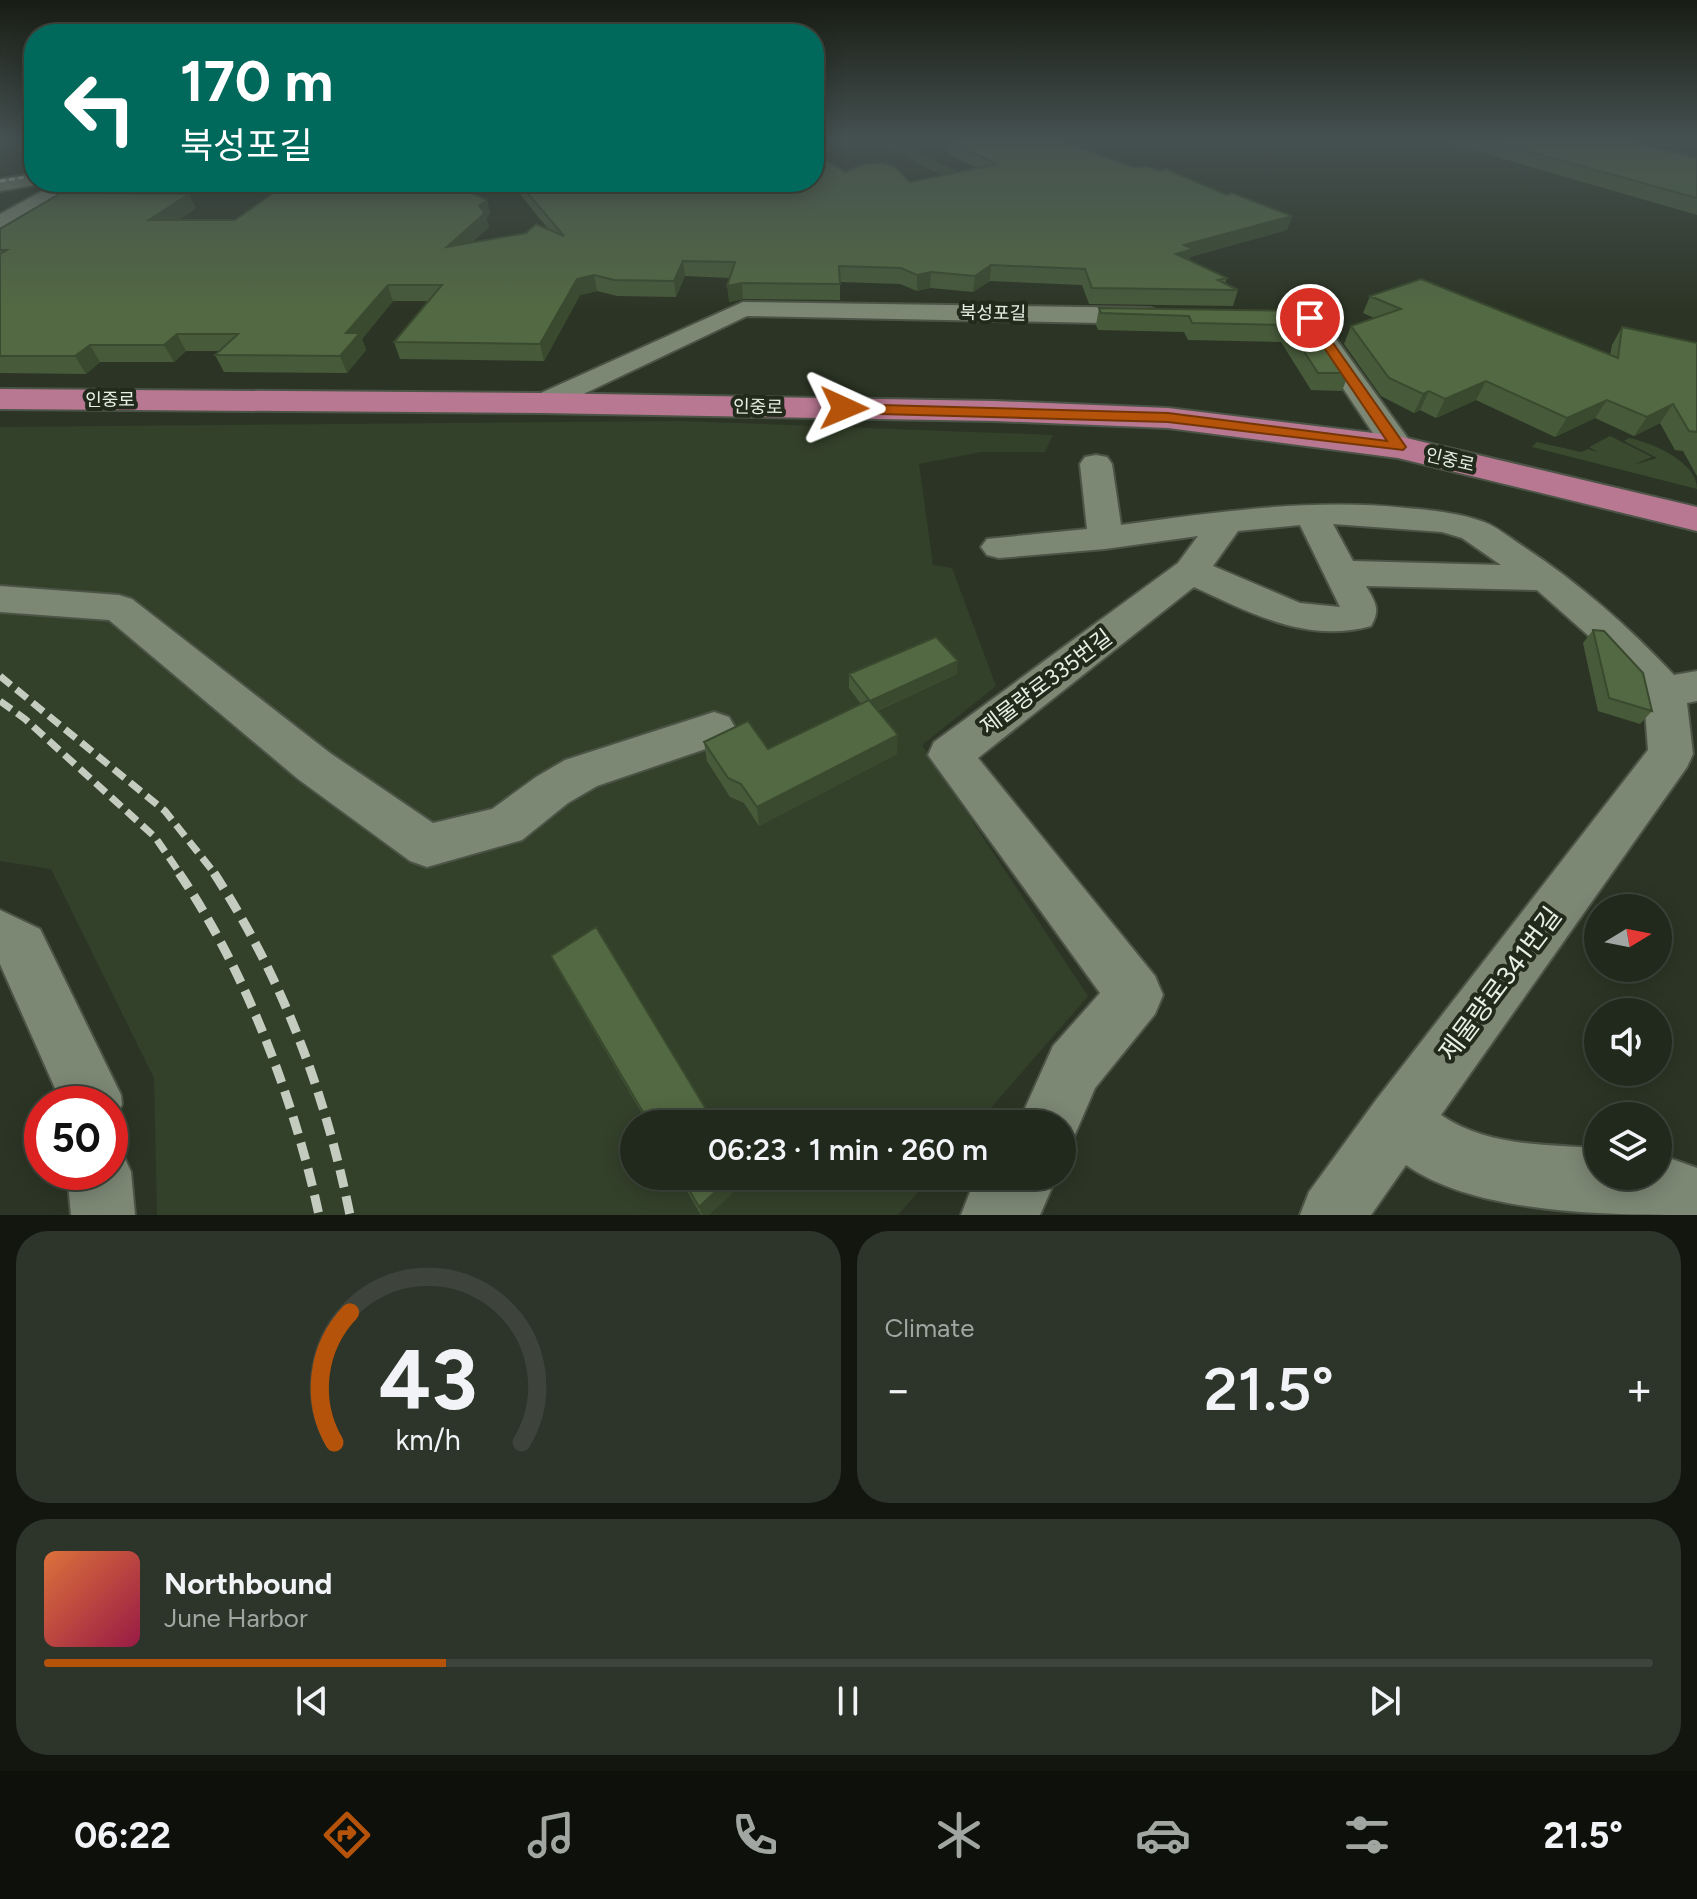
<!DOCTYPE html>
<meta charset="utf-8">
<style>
body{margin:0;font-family:Figtree,"Noto Sans KR",sans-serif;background:#2d3429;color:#f1f3f6;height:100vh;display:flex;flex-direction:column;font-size:30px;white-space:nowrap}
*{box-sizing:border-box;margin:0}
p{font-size:26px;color:#a2a6a3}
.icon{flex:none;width:44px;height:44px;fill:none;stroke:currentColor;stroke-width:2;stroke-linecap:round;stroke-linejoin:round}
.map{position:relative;height:1215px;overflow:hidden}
.side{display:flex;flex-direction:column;gap:16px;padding:16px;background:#12160f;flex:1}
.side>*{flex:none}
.hud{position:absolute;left:24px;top:24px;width:800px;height:168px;border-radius:32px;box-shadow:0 4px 20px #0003,0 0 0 2px #3e443b;background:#00695c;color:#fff;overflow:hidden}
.needle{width:52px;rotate:80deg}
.buttons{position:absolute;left:1584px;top:894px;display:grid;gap:16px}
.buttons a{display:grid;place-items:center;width:88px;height:88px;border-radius:50%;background:#21281c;box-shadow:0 4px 20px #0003,0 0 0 2px #3e443b;font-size:40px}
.speed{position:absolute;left:24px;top:1086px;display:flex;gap:16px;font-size:40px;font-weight:700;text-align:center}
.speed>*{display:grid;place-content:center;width:104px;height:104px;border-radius:50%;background:#21281c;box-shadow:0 4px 20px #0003,0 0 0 2px #3e443b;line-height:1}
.speed .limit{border:12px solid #d22;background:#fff;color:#111}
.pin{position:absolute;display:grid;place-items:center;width:68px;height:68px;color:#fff;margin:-34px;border:4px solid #fff;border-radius:50%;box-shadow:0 2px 8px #0007}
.me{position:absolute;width:88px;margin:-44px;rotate:91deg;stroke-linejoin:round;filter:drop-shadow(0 0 6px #0008)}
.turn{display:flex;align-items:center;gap:28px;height:168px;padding:0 24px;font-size:36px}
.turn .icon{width:104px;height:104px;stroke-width:2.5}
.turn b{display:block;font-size:56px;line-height:68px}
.big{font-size:60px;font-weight:600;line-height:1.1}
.side .tile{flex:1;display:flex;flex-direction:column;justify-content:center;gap:12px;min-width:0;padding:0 28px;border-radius:32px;background:#2d3429}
.side .dial{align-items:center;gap:0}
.dial svg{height:208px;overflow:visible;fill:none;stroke:#3e443b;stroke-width:7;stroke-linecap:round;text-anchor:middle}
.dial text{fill:#f1f3f6;stroke:none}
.song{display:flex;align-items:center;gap:24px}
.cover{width:96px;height:96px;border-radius:12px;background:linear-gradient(135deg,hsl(20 70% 55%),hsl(340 70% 35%))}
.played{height:8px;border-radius:4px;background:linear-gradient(90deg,#b45309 25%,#3e443b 25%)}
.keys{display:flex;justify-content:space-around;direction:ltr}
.heat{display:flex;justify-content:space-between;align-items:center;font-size:44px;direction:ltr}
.side .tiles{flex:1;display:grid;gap:16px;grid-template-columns:1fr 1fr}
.tile:last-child{grid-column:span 2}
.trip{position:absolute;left:620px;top:1110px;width:456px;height:80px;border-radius:40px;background:#21281c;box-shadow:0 4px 20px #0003,0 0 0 2px #3e443b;font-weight:600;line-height:80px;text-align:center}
.dock{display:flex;height:128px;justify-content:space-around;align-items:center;background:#0d100b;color:#a2a6a3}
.dock .icon{width:56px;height:56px}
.dock .on{color:#b45309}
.dock b{font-size:36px;color:#f1f3f6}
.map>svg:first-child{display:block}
</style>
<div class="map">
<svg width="1697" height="1215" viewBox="0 0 1697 1215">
<rect width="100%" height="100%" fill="#2c3525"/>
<path fill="#33402a" d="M681,421L1053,435L1045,452H981L919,464L933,565L952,568L996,686L922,745L1088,996L977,1124H634V1176H932L898,1215H157L154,1078L51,869L0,861V427Z"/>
<path fill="#394a2e" d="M873,140H894L970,178L956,183Z
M1610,436L1652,457L1633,465L1657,458L1624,441L1629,438C1653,443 1697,462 1697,489L1532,447L1537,442L1581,452L1588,449L1598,452L1589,447Z"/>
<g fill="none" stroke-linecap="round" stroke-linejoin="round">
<g stroke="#4b5446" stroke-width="4">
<path id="minor" d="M34,174V182H42L41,184L0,191V179Z
M59,182H83L0,228V214Z
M743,302L1150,308L1159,311L1163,316L1159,321L1150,324L747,316L552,409L542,412L532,409L528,403L532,397Z
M1319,325L1328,328L1409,440L1413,447L1409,454L1398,456L1387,454L1306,333L1310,328Z
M1096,455L1107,457L1112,464L1121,525C1216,512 1310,498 1406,508C1432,510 1460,513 1484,522C1497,527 1509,537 1521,545C1578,582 1627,625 1674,675L1697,671V701L1687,703L1693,754L1687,767L1441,1115C1488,1147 1544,1144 1598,1148V1176H1658V1154L1697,1168V1215C1611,1215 1477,1215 1406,1165L1371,1215H1300L1309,1192L1376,1100L1648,750L1644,696L1600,646L1537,590L1366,586C1375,602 1381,609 1371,626C1307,644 1251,613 1194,587L978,758L1155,976L1163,995L1155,1014L1095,1088L1070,1146L1062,1149V1124H1018L1053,1046L1100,993L928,755L934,742L1178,563L1198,536L1105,549L999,558L987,555L981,547L987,539L1087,529L1080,464L1085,457ZM1333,524L1442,532L1462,538L1501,565L1353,561ZM1300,525L1340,607L1300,603L1213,566L1238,531Z
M0,586L119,595L132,599L330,753L433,823L492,809L536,777L565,760L714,712L729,717L736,729L729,741L597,786L568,803L522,840L427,867L410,861L298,779L109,620L0,612Z
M0,910L40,929L121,1095L122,1104L113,1125L110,1127V1104H62L0,964Z
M110,1145L121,1150L131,1172L135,1215H71L67,1172H110Z
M988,1176H1057L1040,1215H961L970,1192Z"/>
</g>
<g stroke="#4b5446" stroke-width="4">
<path id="major" d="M0,389L542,393L995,401L1168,408L1398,436L1697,507V531L1398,458L1168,428L995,421L542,413L0,409Z"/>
</g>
<use href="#minor" fill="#7c8774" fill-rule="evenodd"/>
<use href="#major" fill="#b87892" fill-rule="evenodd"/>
<path stroke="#c4cbbf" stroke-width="3" stroke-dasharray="6 3" stroke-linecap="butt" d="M0,181L34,176"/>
<path stroke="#c4cbbf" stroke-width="7" stroke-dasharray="14 7" stroke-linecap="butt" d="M0,676L165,811L216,875
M0,701L25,719L155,837L181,875"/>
<path stroke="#c4cbbf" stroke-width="9" stroke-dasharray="18 9" stroke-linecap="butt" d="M179,873C246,971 294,1099 319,1215
M214,873C283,979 325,1092 350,1215"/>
</g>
<path fill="#475a3a" d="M1438,140H1626L1694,157L1697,156V215Z
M949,141L1159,171L1292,216L1287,230L1190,257V260L1227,278L1225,284L1238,290L1233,306L1089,304L1082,285L990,281L973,292L930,288L917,291L900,284L840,282V300L743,299L729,302L730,278L685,276L676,297L617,296L597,291L580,295L544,361L400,359L394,342L429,301H393L362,339L366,350L347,373L224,372L215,355L220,351H186L174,362H100L86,374L0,373V229L196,208L179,220H235L289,182H472L469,192L487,200L490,214L486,218L489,227L472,242L549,230L510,182H814L845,172L910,182L977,168L948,154Z
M1370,296L1610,355L1612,345L1622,327L1697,343V476L1683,451L1675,450L1660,423L1634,436L1595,418L1555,437L1476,400L1436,418L1420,410L1414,413L1381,396L1344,344L1351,326L1374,318L1363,313Z
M1099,308L1306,311L1349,373L1342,391L1311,390L1281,342L1188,340L1184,332L1098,330L1096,325Z
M1593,630L1652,711L1640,724L1598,711L1583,643Z
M849,674H957L877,711L897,754L759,826L744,803L730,797L707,761L704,742L768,749L861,704L849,688Z
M551,956L715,1124H648L560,973Z
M678,1176H744L745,1181L709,1215H701Z"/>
<path fill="#3a4a2f" d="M463,182H472L465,202L461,188Z
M189,194L196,208L157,235L149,220Z
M487,200L490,214L486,218L489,227L451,262L447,247L479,206Z
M1292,216L1287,230L1190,257L1189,264L1176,254L1184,245Z
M683,261L685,276L676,297L674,281Z
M991,265L990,281L973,292L975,276Z
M931,272L930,288L917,291V275Z
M594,275L597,291L580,295L544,361L540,344L577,279Z
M742,283L743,299L729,302L727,286Z
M388,285L393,301L362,339L366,350L347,373L340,356L346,333Z
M177,334L186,351L174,362L164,345Z
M90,345L100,362L86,374L75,356Z
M1486,381L1476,400L1436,418L1445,399Z
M1429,391L1420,410L1414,413L1423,394Z
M1607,400L1595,418L1555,437L1567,418Z
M1673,404L1660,423L1634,436L1647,417Z
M958,661L957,674L869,714L870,701Z
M898,735L897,754L759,826L757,807Z
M732,1176H744L745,1181L709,1215H702L699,1207Z"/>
<path fill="#536943" stroke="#3a4a2f" stroke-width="2" d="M956,140H1060L1135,168L1146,166L1159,171L1166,169L1227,195L1232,193L1292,216L1184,245L1193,249L1176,254L1227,278L1218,280L1238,290L1092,288L1085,269L991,265L975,276L931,272L917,275L901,268L839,266L840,284L742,283L727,286L735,262L683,261L674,281L614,280L594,275L577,279L540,344L394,342L442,285H388L346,333H360L340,356L215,355L238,334H177L164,345H90L75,356H0V254L7,250H0V229L61,193L189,194L149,220H235L289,182H463L461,188L487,200L479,206L485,213L447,247L526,233L536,224L564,236L518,182H814V152L845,172L864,164L884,163L895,167L910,182L997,164L949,141Z
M1488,140H1626L1694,157L1697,156V198Z
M1421,279L1618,358L1622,327L1697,343V432L1689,431L1673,404L1647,417L1607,400L1567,418L1486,381L1445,399L1429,391L1423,394L1389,378L1351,326L1401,309L1370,296Z
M1099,308L1306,311L1349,373H1318L1287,325L1192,323L1189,316L1101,313Z
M1593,630L1604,631L1643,673L1652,711L1609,698Z
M936,637L958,661L870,701L849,674Z
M869,700L898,735L757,807L741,784L728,778L704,742L748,721L768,749Z
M596,927L715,1124H650L551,956Z
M681,1176H732L699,1207Z"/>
<linearGradient id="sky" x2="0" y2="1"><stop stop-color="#181d14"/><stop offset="0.45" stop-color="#455151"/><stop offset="1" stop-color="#455151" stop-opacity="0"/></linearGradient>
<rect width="1697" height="310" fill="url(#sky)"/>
<path fill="#b45309" stroke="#753606" stroke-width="2" d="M1305,316H1314L1406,447L1403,450L1168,422L844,413L837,408L844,404L1168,413L1387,441L1304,318Z"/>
<g text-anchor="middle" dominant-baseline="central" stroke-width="8" stroke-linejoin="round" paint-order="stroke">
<g font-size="18" fill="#e8efe4" stroke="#222b1b">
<text transform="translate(993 313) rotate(1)">북성포길</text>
<text x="110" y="400">인중로</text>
<text transform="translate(758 407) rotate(1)">인중로</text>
<text transform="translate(1450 460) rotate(13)">인중로</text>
</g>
<g font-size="22" fill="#e8efe4" stroke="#222b1b">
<text transform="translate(1046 682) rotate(-37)">제물량로335번길</text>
</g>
<g font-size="26" fill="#e8efe4" stroke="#222b1b">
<text transform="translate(1500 984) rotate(-53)">제물량로341번길</text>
</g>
</g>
</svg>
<div class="buttons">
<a><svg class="needle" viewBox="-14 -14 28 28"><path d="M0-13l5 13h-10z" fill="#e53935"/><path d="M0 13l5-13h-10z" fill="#a2a6a3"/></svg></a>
<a><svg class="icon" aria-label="sound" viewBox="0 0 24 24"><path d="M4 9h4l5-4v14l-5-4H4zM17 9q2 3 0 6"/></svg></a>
<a><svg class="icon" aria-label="layers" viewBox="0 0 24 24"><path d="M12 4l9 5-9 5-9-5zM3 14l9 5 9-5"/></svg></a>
</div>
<div class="speed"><div class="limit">50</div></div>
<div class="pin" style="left:1310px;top:318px;background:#d93025"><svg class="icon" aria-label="arrive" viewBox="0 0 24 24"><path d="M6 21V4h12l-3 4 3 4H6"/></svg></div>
<svg class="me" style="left:844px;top:408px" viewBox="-20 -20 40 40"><path d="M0-17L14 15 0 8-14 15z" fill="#b45309" stroke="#fff" stroke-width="4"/></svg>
<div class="trip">06:23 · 1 min · 260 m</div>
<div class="hud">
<div class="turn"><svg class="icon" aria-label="left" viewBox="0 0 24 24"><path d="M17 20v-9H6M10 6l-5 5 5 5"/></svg><div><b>170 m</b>북성포길</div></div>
</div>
</div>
<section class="side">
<div class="tiles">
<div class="tile dial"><svg viewBox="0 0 100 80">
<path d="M14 69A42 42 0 1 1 86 69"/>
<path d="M14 69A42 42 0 0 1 20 19" stroke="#b45309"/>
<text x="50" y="56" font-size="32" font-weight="700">43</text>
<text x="50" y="72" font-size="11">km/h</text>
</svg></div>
<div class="tile"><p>Climate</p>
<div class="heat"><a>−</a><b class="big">21.5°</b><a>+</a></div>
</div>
<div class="tile">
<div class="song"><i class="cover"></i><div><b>Northbound</b><p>June Harbor</p></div></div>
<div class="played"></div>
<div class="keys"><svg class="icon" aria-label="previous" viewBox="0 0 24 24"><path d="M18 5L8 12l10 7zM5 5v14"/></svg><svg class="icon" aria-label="pause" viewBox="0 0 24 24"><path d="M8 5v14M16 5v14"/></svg><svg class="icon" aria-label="next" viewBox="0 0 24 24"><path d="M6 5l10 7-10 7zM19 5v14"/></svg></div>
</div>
</div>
</section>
<nav class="dock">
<b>06:22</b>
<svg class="icon on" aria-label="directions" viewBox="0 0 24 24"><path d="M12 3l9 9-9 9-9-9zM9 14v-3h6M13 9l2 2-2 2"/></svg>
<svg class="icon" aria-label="music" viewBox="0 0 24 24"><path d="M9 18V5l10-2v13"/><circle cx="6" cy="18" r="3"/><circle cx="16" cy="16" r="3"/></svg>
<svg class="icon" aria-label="phone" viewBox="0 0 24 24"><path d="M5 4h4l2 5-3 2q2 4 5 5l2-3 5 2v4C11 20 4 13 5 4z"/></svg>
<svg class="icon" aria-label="climate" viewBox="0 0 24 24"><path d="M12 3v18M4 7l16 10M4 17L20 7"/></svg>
<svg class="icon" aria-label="car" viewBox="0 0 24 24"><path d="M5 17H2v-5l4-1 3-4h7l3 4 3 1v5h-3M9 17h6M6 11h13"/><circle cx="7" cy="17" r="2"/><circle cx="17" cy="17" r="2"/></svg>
<svg class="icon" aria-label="filters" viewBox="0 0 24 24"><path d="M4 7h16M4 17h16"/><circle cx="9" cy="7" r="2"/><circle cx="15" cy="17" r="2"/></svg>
<b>21.5°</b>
</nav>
